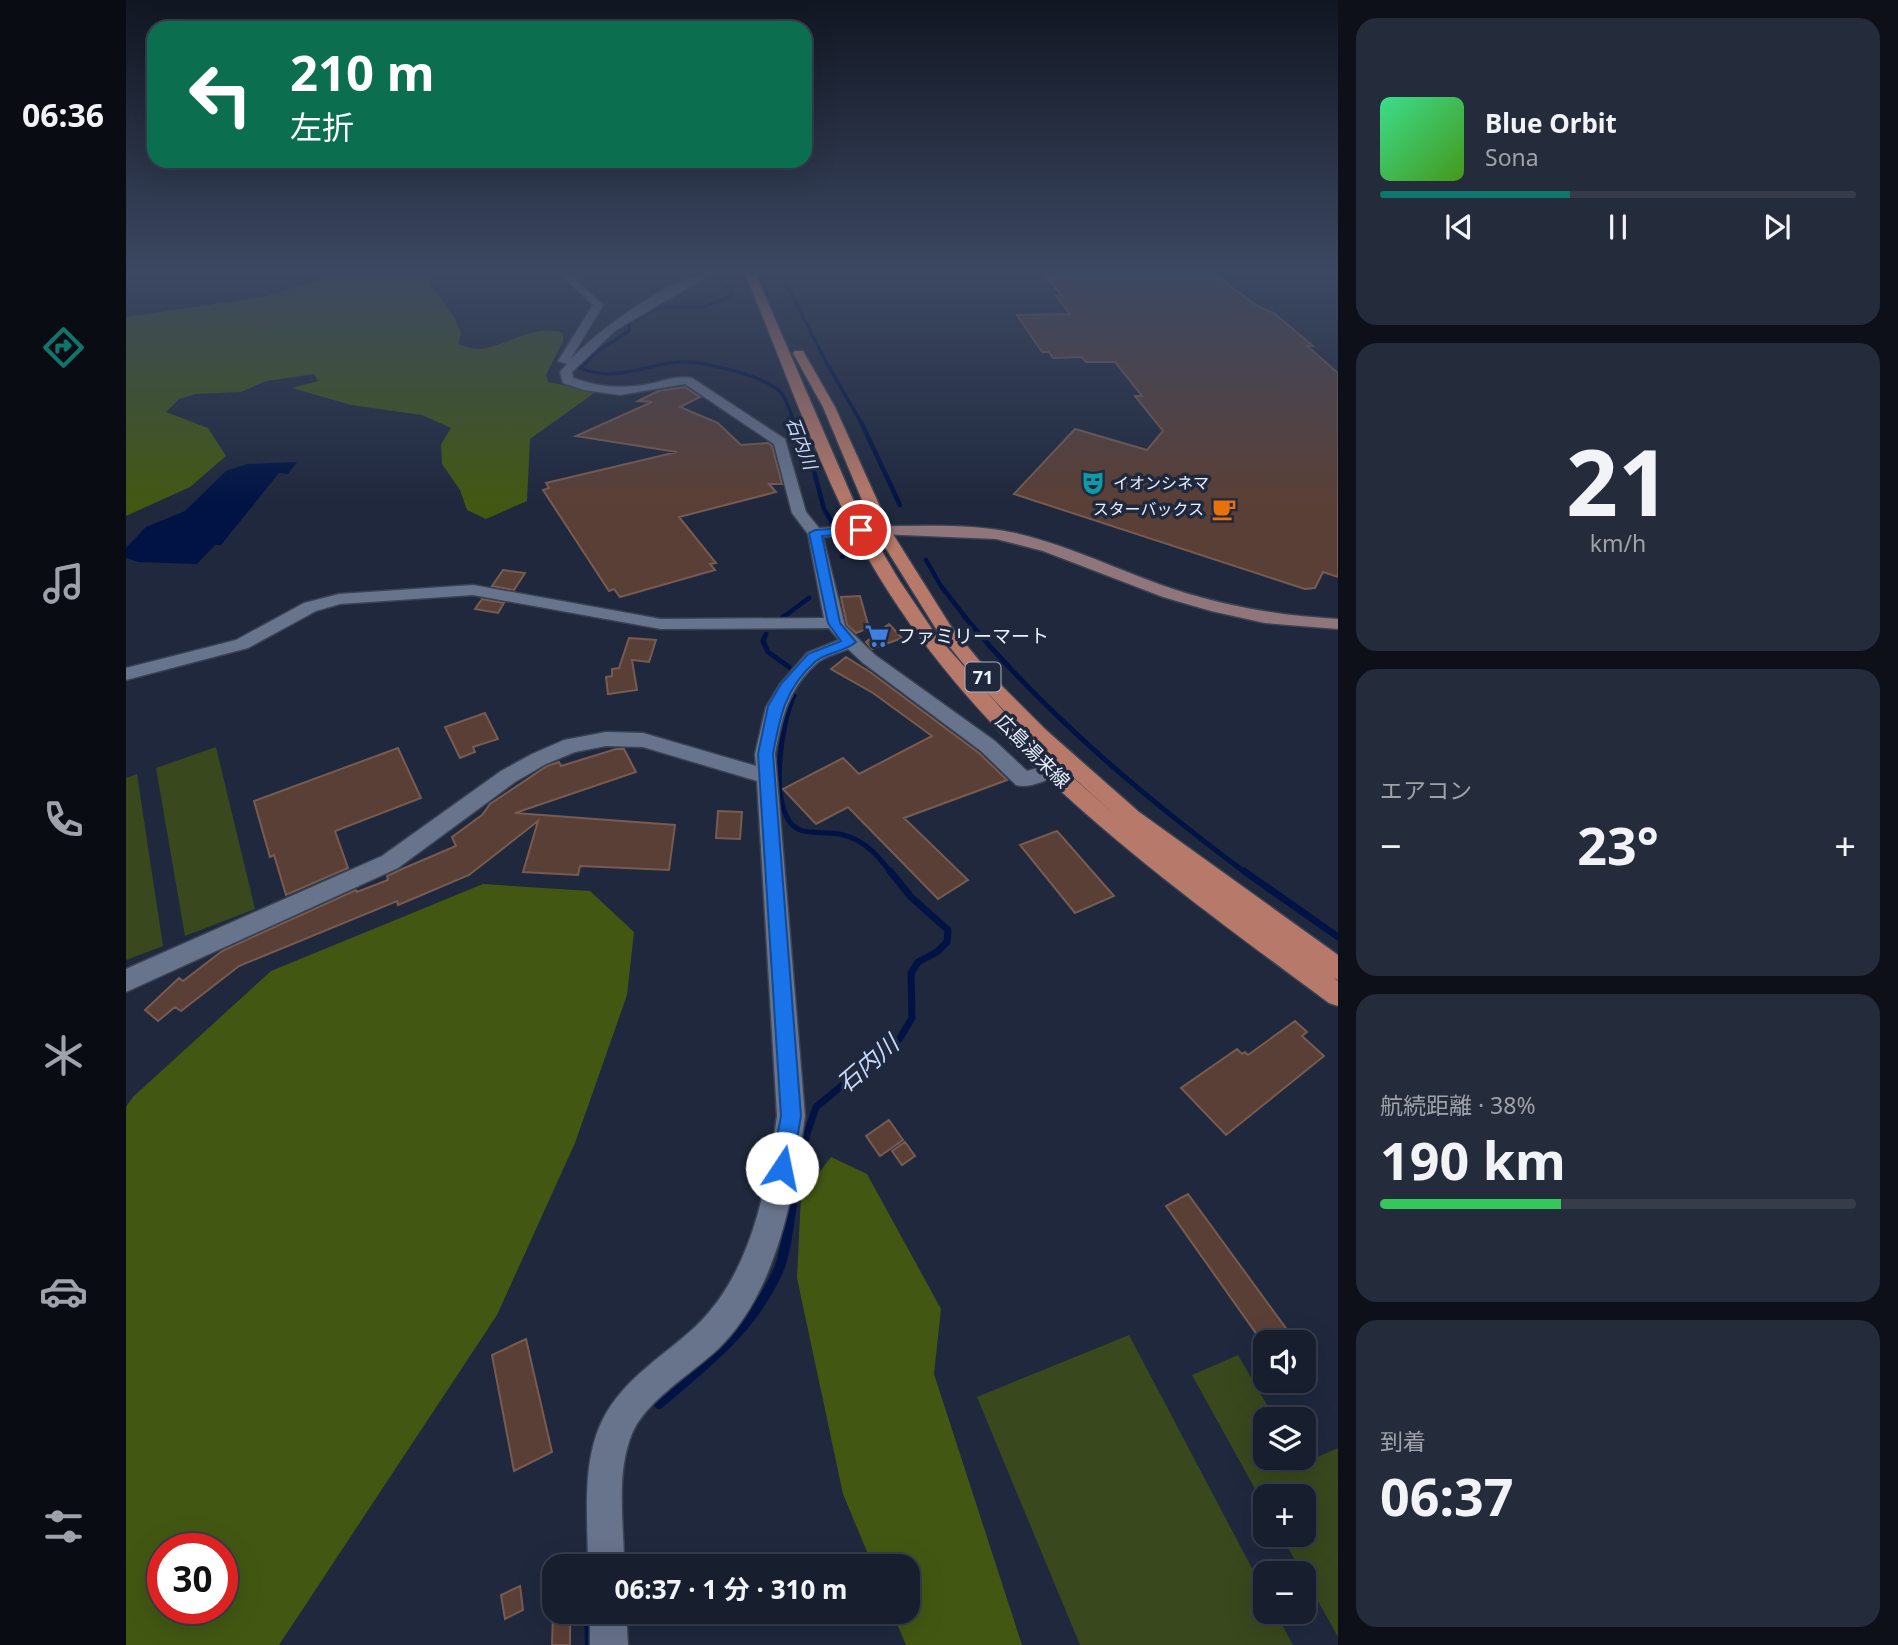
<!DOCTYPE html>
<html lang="ja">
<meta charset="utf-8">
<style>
body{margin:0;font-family:"Noto Sans","Noto Sans JP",sans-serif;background:#242b3a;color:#f1f3f6;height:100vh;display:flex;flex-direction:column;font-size:26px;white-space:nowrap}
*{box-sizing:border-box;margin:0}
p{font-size:23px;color:#9ea2aa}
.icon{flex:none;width:38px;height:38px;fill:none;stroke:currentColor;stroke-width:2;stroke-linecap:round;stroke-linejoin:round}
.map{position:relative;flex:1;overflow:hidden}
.drawer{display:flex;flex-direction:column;gap:18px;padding:18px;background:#0d1019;width:560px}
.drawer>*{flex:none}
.top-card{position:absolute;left:21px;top:21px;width:665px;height:147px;border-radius:21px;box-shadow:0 7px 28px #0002,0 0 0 2px #363c4a;background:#0b6e4f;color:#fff;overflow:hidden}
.tools{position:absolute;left:1127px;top:1330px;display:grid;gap:14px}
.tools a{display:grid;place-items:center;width:63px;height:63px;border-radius:14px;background:#171e2e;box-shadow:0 7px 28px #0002,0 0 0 2px #363c4a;font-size:35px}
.speed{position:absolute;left:21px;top:1533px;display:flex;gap:14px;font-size:35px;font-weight:700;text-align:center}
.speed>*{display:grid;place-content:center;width:91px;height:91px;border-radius:50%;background:#171e2e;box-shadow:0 7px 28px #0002,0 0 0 2px #363c4a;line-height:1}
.speed .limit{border:10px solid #d22;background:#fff;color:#111}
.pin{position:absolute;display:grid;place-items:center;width:60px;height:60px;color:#fff;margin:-30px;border:4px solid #fff;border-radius:50%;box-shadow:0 2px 7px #0007}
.me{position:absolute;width:77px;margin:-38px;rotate:11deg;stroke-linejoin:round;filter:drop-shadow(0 0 5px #0008)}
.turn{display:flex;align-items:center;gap:24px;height:147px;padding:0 28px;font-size:32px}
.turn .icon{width:91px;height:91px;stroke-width:2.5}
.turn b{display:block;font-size:49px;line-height:60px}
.big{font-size:52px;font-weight:700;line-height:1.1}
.drawer .tile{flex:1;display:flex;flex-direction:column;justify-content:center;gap:10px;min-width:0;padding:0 24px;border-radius:21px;background:#242b3a}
.drawer .dial{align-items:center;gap:0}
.dial b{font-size:91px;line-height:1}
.song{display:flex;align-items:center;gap:21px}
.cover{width:84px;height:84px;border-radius:10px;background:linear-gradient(135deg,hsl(150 70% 55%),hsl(100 70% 35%))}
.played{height:7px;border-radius:4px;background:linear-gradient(90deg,#0f766e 40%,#363c4a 40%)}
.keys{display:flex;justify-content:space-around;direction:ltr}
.heat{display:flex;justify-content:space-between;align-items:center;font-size:38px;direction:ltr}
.charge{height:10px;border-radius:5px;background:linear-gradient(90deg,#34c759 38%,#363c4a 0)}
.trip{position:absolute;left:416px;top:1554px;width:378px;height:70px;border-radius:21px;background:#171e2e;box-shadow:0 7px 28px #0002,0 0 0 2px #363c4a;font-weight:700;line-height:70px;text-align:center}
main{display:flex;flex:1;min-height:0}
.tabs{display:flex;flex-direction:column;width:126px;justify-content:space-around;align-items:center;background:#090c12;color:#9ea2aa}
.tabs .icon{width:49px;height:49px}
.tabs .current{color:#0f766e}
.tabs b{font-size:32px;color:#f1f3f6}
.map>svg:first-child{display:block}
</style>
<main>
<nav class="tabs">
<b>06:36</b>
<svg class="icon current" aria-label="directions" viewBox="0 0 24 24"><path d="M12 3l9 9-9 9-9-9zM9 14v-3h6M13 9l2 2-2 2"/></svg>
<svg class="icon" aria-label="music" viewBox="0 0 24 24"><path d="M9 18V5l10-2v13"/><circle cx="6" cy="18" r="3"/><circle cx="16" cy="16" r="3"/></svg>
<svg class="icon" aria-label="phone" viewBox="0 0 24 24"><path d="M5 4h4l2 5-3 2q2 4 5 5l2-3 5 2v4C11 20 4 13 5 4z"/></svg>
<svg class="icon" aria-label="climate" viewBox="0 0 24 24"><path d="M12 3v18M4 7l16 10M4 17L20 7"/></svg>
<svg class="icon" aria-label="car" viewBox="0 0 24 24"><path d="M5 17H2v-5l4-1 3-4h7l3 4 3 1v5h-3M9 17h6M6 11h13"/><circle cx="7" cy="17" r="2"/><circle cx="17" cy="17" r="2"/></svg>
<svg class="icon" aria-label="filters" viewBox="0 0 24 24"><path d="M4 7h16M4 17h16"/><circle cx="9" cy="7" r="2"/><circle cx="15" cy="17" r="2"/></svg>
</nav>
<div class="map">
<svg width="1212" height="1645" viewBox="0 0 1212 1645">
<rect width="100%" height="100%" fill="#1f283d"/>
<path fill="#39481d" d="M90,747L129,909L59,936L30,768Z
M11,774L37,946L0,960V778Z
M1003,1335L1139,1593V1612H1149L1167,1645H954L851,1397Z
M1112,1355L1149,1419H1139V1458H1172L1176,1464L1212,1448V1637L1155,1535H1178V1496H1139V1507L1066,1375Z"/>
<path fill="#425812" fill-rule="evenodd" d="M211,275H297L329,318L335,333L332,344C338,346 348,350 354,349C383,346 406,323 437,333V341L420,375L422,382L471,391L404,439L401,501L360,519L341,510L334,490L316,464L315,444L325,428L296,415L225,405L166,388L192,381L188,374L140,381L115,392L70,394L53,399L40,412L82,428L100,456L64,487L0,516V317L137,297Z
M357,884L464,891L508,932L501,995L449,1143L371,1315L153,1645H0V1107L7,1097L145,971ZM37,1549H96V1608H37Z
M705,1157L741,1174L815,1309L808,1374L896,1645H780L766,1612H782V1566H747L717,1494L671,1278L675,1196Z"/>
<path fill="#001344" d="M171,462L162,474L153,473L95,545H89L71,564L13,562L0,558V548L20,527L59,511L100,471L121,464Z"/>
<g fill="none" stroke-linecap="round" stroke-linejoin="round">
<path stroke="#001344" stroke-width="3.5" d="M598,275L595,279L605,292L604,297L576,307L532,308L503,322V331L469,353L454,368C490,383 519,364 554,362C576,361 643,376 656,394C662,402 665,415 669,424
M656,275L699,360L736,424"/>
<path stroke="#001344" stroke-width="4.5" d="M668,422L688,471L698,509L707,524
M735,422L774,505
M716,557L720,553L717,543
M800,560L815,586L840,618
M656,618L683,598"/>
<path stroke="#001344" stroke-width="5" d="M838,616C920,715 1018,797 1120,873
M656,618L658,616
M640,634L637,641L642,652L663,667
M668,696C655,722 641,813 672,829C682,834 694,832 704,833C732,834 750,852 765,873"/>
<path stroke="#001344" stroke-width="7" d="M1118,871L1212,937
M666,1207L680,1137L690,1107L774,1038L786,1018L785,973L792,962L811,952L821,942L822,930L785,897L764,871"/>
<path stroke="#001344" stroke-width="10" d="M533,1404C582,1362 626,1330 653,1269C661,1250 662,1225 666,1206
M463,1612L464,1645"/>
</g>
<path fill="#5a3f36" stroke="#775b51" stroke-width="2" d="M919,275H1089L1133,307L1148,313L1187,346H1181L1212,373V577L1197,572L1189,588L1179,589L888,494L949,429L1021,450L1037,431L1009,396H1016L989,362H960L956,357L927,358L923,352H916L891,315L944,314L930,296H936Z
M559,387L574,397L554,407L592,423L615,445L642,443L646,446L656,484H643L650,492L553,517L590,563L584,564L589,570L494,597L488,589L483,591L417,490L423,488L420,483L551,452L450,436L526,402L512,401L532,391Z
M377,570L399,573L388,590L366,586Z
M734,596L743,628L730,633L721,625L715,597Z
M356,599L378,603L372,613L349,609Z
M763,624L776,638L746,649L740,642Z
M503,638L530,640L523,662L506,660L511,690L482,694L480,677L486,676V669L493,668Z
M720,657L744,672L853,753L881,780L778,818L842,880L812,899L722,807L690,824L657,789L717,758L733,774L806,736L747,693L705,669Z
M359,713L372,739L347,747L349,752L334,758L319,727Z
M272,748L295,798L209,831L222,868L160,895L148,855L144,857L128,801Z
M490,749H498L510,772L389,813L549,825L543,870L454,866L452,875L397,872L412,821L343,875L272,905L271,901L113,966L55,1011L49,1007L32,1021L19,1010L53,978L57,981L96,951L230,890L231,892L262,880L261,876L276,869L330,846L326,837L356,815L364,804L421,766L433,762L435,766Z
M592,811L616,812L614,839L590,838Z
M931,831L988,896L949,913L894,845Z
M1169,1021L1181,1032L1176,1036L1198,1056L1100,1135L1055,1088L1111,1049L1116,1054L1119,1052L1122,1055Z
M763,1120L777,1140L754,1156L740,1136Z
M779,1142L789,1156L776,1165L766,1151Z
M1062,1194L1170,1342H1139V1346L1040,1206Z
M400,1339L426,1452L388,1471L366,1355Z
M394,1586L397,1610L379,1619L375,1595Z
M427,1612H444V1645H426Z"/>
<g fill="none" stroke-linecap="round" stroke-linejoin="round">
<g stroke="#3a4253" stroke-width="3">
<path id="street" d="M435,275H445L477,305L444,360C469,333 545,275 583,275L490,330L446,372L447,378C471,387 498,389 523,384C538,381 550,375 566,378L659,439L680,512L693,528L735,526L742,530L735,534L697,537L719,626L749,655L869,741L901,771L925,764L932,766L935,771L932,776C919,780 903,789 890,785L855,751L737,663L722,649C713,653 700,656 692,662C662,688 656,717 649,754L679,1116C668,1194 651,1291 593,1348C566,1374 516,1402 504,1439C490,1478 498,1525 498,1566H462C462,1519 455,1462 477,1419C498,1378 538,1356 570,1326C625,1274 641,1187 651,1116L631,781L517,747L480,746L449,752L420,764L389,782L272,868L0,992V969L256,856L375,771L406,754L438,740L480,732L517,733L630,766L629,754L640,707L654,684L681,653L713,640L703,628L535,629L347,595L214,604L190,611L122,648L0,680V668L110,640L178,603L213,594L347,585L535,619L698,618L682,534L666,513L648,444L559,384L494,395L458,390L437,383L434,372L441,364L432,361L467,305Z
M464,1612H500L502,1645H464Z"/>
</g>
<g stroke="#3a4253" stroke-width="3">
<path id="secondary" d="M735,526C786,527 839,522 889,533C945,546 996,572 1050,590C1103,607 1157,616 1212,619V629L1139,623L1085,611L1037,597L917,551L870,539L730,533L728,530Z"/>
</g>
<g stroke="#3a4253" stroke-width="3">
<path id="primary" d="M620,275H630L732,511L773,580L810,635L851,681L812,632L749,531L697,407L667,353L669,351H677L709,407L765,531L824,625L865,675L920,730L1013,812L1212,955V980L1208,978L1212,981V1006L1203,1003C1018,866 819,725 717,510C681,434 652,353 620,275ZM856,687L906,740L988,814L899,735Z"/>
</g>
<use href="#street" fill="#68738c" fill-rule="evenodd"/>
<use href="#secondary" fill="#90767b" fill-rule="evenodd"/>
<use href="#primary" fill="#b7796a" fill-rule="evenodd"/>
</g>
<linearGradient id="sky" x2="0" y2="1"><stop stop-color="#111622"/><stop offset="0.54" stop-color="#3c4862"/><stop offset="1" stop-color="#3c4862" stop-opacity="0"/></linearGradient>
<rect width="1212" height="505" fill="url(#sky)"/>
<path fill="#1a73e8" stroke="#114b97" stroke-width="2" d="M735,527L741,530L739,533L696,536L714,623L730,642C719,652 701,652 690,661C659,688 654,716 647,754L675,1116L666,1168L663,1175L656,1178L648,1175L645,1168L655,1116L632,754L642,706L655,684L682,654L715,641L702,623L683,533L689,530Z"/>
<defs>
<g id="theatre-bare" transform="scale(1.89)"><path d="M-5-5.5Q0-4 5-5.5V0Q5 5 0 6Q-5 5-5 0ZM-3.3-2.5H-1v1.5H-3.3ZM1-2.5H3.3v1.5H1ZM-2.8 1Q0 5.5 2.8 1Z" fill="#0f9aa8" stroke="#1f283d" stroke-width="2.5" paint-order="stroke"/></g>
<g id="cafe-bare" transform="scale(1.89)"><path d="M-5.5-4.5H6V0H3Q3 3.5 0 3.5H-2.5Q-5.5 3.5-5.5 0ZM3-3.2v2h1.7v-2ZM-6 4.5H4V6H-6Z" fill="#e8710a" stroke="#1f283d" stroke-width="2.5" paint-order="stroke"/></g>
<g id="supermarket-bare" transform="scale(1.89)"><path d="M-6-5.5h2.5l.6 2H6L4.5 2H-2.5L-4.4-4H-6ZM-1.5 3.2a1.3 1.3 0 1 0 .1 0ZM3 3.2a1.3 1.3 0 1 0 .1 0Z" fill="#3f7fe0" stroke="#1f283d" stroke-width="2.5" paint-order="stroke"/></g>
</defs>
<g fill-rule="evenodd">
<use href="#theatre-bare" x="967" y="483"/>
<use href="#cafe-bare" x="1098" y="509"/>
<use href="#supermarket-bare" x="751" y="636"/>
</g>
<g text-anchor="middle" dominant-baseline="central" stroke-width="7" stroke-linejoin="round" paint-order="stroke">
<g font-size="16" fill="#e9f0fe" stroke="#1f283d" text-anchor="start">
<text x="987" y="483">イオンシネマ</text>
<text x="1078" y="509" text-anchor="end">スターバックス</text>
</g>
<g font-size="18" font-style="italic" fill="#c7dafc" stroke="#1f283d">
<text transform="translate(676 443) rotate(69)">石内川</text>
</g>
<rect fill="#1f283d" stroke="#acb4c4" stroke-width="2" x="839.5" y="662.5" width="35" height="29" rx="5"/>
<g font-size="18" font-weight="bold" fill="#e9f0fe">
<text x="857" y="677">71</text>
</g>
<g font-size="19" fill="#e9f0fe" stroke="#1f283d" text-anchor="start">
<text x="771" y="636">ファミリーマート</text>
</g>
<g font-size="19" fill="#e9f0fe" stroke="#1f283d">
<text transform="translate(907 751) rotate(45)">広島湯来線</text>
</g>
<g font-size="24" font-style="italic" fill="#c7dafc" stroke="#1f283d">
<text transform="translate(741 1063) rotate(-41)">石内川</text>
</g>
</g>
</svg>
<div class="tools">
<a><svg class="icon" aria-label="sound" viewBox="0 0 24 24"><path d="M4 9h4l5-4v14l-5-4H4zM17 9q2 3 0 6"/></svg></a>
<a><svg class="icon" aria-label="layers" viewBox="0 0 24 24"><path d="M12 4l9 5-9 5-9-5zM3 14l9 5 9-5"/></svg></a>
<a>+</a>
<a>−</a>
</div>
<div class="speed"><div class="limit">30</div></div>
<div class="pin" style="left:735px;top:530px;background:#d93025"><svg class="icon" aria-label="arrive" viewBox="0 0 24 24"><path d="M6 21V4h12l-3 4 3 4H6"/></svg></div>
<svg class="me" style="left:656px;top:1168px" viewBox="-20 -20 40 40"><circle r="19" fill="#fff"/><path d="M0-13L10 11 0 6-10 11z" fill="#1a73e8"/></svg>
<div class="trip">06:37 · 1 分 · 310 m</div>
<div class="top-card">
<div class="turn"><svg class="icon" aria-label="left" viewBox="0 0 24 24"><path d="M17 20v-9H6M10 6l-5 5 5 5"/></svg><div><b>210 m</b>左折</div></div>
</div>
</div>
<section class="drawer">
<div class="tile">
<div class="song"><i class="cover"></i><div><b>Blue Orbit</b><p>Sona</p></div></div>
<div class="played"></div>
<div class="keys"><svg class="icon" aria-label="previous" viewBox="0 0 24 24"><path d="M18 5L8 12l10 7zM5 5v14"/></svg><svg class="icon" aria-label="pause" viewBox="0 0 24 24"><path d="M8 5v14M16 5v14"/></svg><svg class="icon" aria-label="next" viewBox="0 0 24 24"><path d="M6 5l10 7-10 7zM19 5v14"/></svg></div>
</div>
<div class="tile dial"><b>21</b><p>km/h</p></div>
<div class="tile"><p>エアコン</p>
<div class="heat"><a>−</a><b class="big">23°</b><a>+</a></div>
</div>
<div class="tile"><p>航続距離 · 38%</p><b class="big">190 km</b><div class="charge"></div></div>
<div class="tile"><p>到着</p><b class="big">06:37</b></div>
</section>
</main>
